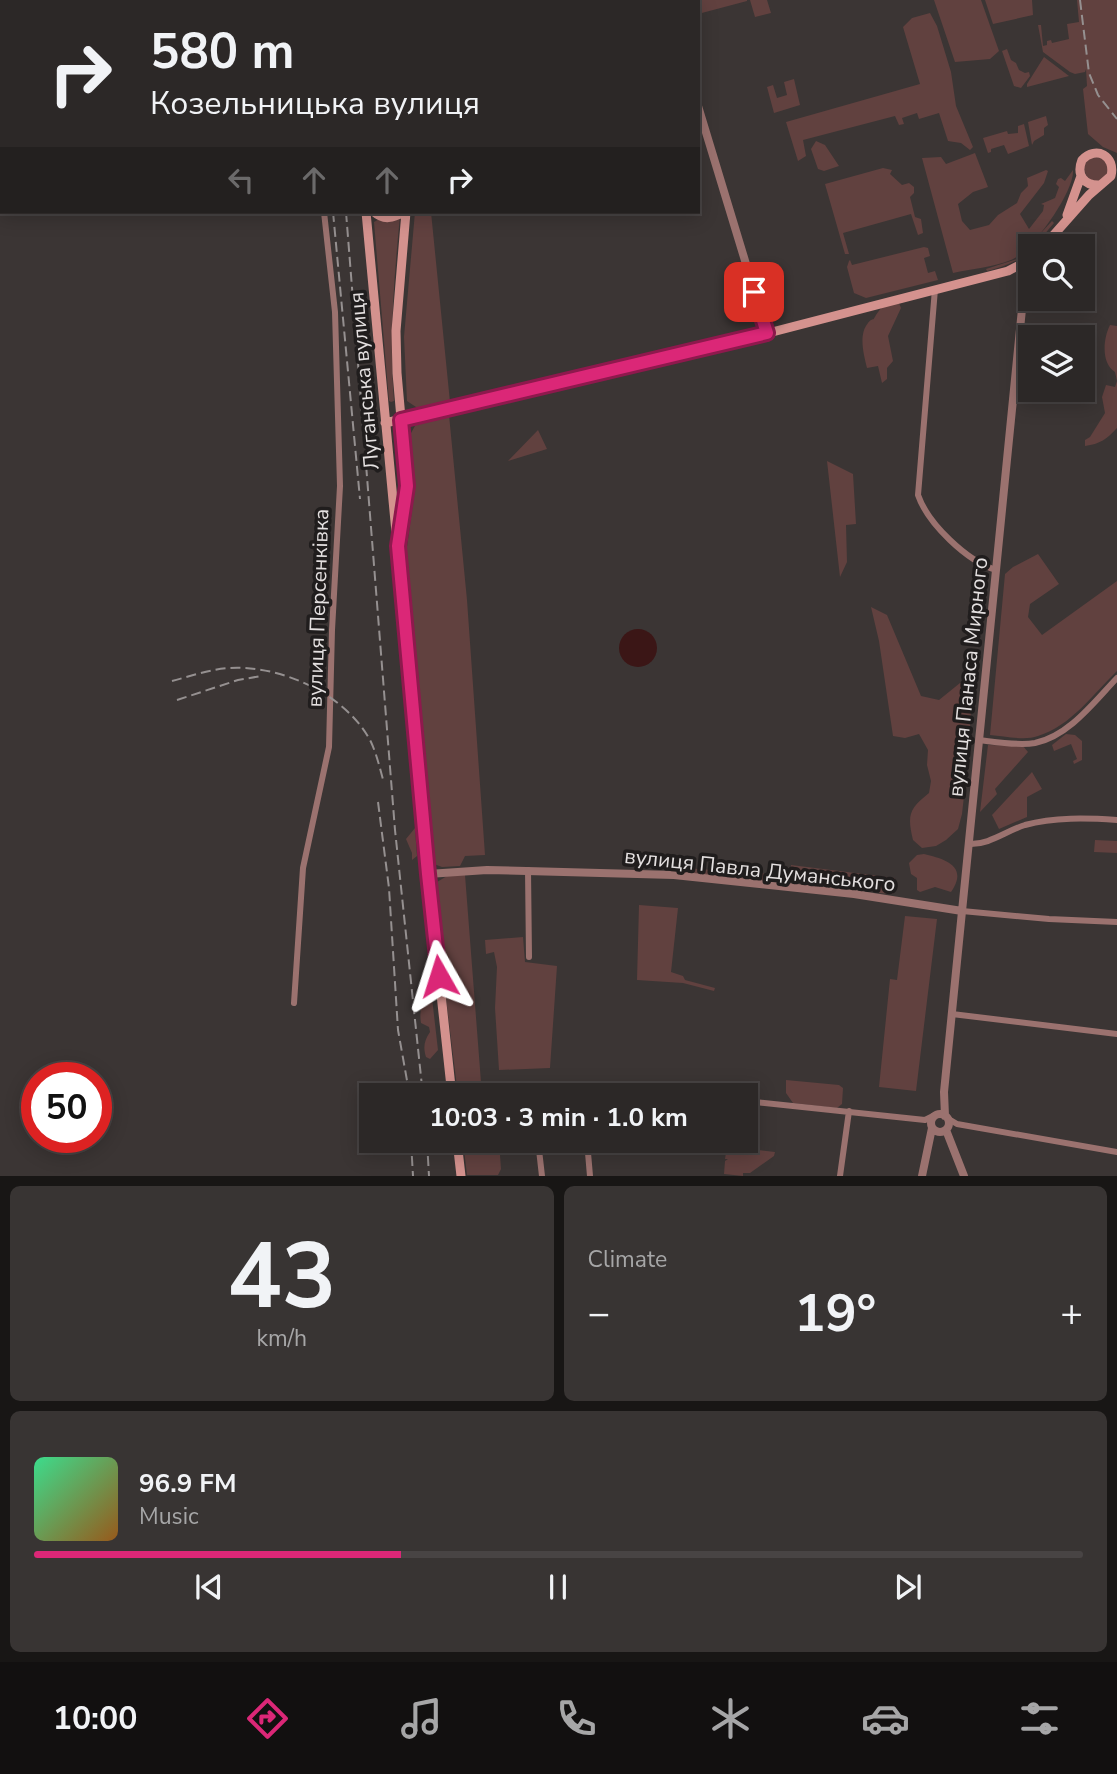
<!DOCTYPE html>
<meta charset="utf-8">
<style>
body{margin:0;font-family:"Nunito Sans",sans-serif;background:#383433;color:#f1f3f6;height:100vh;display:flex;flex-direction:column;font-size:26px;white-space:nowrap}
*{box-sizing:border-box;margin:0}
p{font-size:23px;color:#a6a6a7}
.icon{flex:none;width:38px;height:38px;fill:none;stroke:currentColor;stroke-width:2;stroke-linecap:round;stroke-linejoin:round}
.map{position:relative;height:1176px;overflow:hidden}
.panel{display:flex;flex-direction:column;gap:10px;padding:10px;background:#181615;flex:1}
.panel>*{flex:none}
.banner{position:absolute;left:0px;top:0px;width:700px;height:214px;box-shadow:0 4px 18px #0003,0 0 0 2px #484444;background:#2c2827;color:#f1f3f6;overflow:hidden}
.controls{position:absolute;left:1018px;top:234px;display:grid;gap:14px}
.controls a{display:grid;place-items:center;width:77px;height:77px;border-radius:0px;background:#2c2827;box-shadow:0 4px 18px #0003,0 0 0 2px #484444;font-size:35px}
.speed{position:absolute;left:21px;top:1062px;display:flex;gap:14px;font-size:35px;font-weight:700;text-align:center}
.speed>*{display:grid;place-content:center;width:91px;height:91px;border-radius:50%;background:#2c2827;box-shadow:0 4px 18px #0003,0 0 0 2px #484444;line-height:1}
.speed .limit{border:10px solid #d22;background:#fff;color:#111}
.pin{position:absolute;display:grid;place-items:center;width:60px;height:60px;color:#fff;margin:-30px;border-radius:14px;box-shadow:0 4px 10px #0006}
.me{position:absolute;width:77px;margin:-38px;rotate:354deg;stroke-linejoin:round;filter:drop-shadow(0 0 5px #0008)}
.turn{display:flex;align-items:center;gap:24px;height:147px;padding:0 35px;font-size:32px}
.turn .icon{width:91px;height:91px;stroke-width:2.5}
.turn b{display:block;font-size:49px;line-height:60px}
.lanes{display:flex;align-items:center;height:66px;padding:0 35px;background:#0003;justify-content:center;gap:35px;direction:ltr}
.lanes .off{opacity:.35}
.big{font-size:52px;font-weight:700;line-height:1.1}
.panel .tile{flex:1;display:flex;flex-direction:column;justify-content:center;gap:10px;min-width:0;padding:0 24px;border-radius:10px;background:#383433}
.panel .dial{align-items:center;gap:0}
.dial b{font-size:91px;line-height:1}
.song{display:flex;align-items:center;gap:21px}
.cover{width:84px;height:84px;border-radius:10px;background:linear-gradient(135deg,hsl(150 70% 55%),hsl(30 70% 35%))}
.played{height:7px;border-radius:4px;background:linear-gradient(90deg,#db2777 35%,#484444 35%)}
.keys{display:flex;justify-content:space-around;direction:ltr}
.heat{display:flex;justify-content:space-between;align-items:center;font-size:38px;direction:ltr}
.panel .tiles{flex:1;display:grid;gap:10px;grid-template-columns:1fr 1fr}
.tile:last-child{grid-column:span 2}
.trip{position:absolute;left:359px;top:1083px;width:399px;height:70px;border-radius:0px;background:#2c2827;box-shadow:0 4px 18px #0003,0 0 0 2px #484444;font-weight:700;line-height:70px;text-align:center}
.menu{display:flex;height:112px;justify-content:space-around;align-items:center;background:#121010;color:#a6a6a7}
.menu .icon{width:49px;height:49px}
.menu .selected{color:#db2777}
.menu b{font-size:32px;color:#f1f3f6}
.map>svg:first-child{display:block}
</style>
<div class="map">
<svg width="1117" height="1176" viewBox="0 0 1117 1176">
<rect width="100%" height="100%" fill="#3b3534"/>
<path fill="#61413f" d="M680,0H747V1L698,14V2Z
M750,0H767L771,13L755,17Z
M934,0H981L999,51L990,59L955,62Z
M985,0H1032L1033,15L993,24Z
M1077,0H1117V153L1103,147L1088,134L1083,89L1087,86L1086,69L1085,72L1075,74L1070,72L1043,52L1038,25H1041L1043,46L1047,45V41L1051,40L1052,43L1069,39L1067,24L1079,22Z
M930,13L937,26L951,72L956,106L973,147L970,150L961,143L948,141L939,113L919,119L917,113L902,118L904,124L899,125L895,116L803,140L806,156L798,161L786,122L920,84L903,27L912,18Z
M1007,49L1011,60L1016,63L1019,70L1025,73L1029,72L1030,76L1021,88L1014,86L1002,51Z
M1044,57L1069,76L1027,87V84Z
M794,79L800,105L774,113L767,87L773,85L777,98L787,95L784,82Z
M1046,116L1048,125L1044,128V135L1034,141L1032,145L1028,122Z
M1024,124L1029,146L1008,154L1004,145L991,149V152L988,153L983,138L1007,131L1008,134L1018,133V126Z
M816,141L825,145L839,166L824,171L818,169L811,149Z
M975,153L988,187L973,192L958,204L962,221L970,230L989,225L998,215L1017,203L1021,193L1028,186L1027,178L1046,170L1048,171L1044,183L1020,214L1029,229L1043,211L1044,205L1041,204L1055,198L1059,187L1056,184L1058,179L1061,178L1065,181L1073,170C1075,191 1032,252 1011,260C993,267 971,269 953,273L922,158L941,157L946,164Z
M1092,156L1107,160L1109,174L1098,182C1086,178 1085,176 1084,164Z
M883,168L892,170L890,174L902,185L909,183L914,187V193L910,197L915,217L921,219L923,233L918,235L911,214L843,233L849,254H845L825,184Z
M415,212H431L450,402L419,409L407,401L404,337Z
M400,216C394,278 389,339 394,401L391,402L389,401L374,222L379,219Z
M1052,221L1054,223C1030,251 1025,261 987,271L986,269L1017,259Z
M924,247L928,248L930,256L924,258L928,273L935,271L938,280L866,298L854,293L847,267L849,261L850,260L852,265Z
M759,269L770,306H764L755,274Z
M888,303H899L901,308L888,336L893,361L887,368V379L882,383L878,366L867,368C864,355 858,335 868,323C874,316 872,323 876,315C880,309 882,307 888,303Z
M1110,325L1117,326V428C1107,439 1100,444 1085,446V440L1090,437L1105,413L1102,397L1106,385L1115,387L1117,381L1115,372C1101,363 1103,339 1110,325Z
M449,415L467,600L485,855L465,856L460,866L442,867L431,863L405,561L415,488L410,435L416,424Z
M538,430L547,449L508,461Z
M827,461L853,474L856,524L846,525L847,562L840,577Z
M1038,554L1059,584L1030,604L1028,617L1042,635L1117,581V671C1093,694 1071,726 1038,736C1024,741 1005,736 990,735L1005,574L1013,567Z
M871,607L887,615L921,696L939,700L960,683L968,684L972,695L970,727L964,755L965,769L961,784L964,796L962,814L958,829L946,840L936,846L922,848L913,840C907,815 909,809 929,793L931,781L927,765L928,750L919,734L905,738L893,736L879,641Z
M1066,734L1075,735L1082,741V760L1074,764L1073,761L1077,759L1071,744L1054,751L1052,745Z
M988,745L1023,746L1028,752L995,789L997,794L980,812Z
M1032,772L1042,789L1027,797V817L999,829L992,815Z
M415,828L417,856L412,860V853L406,839Z
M1095,840L1117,841V853L1094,852Z
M924,854C945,859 969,866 951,892L935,887L920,892L917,890V878L911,874L909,863L917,855Z
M791,865L895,878L893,894L879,893L876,885L802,877L795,883L790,877Z
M684,868L786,875L778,881L685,874Z
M465,875L482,1095H458L432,885L447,876Z
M639,905L678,908L671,972L683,976L685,980L715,988L714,991L683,983L637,980Z
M905,916L937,919L916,1091L879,1087L890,979L897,980Z
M523,937L525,962L557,966L550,1068L499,1070L495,1008L497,967L494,952L486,954L485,940Z
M429,989L432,998L438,1050L430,1059L426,1057C423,1047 424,1041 430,1032L429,1027L421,1023C419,1011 422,1001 426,990Z
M786,1080L839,1085L843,1088L842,1104L837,1108L793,1103L786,1093Z
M463,1141H499L501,1169L498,1175H467Z
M727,1146L775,1152L774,1156L750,1173H743V1176L724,1174L725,1161L728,1159H725Z"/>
<path fill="#3b1616" d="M619 648a19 19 0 1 1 38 0a19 19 0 1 1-38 0Z"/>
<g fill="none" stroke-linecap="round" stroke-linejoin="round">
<path stroke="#9b726f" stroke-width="6" d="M935,289L918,495C928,524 967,561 996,570
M979,740C996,742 1018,746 1035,743C1069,736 1094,702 1117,678
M969,844C989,845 1006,831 1025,825C1054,817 1087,818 1117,820
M528,870L529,957
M962,911L1049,919L1117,922
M294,1003L303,868L329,747L332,630L340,486L335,312L324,212
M952,1014L1117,1034
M572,1096L614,1088L692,1096
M746,1101L925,1120L933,1116
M947,1118L957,1124L1117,1152
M538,1141L542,1176
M587,1141L590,1176
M840,1176L849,1111"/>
<path stroke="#9b726f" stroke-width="8" d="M666,0L667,2
M698,106L767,333
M428,874L487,870L674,875L854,894L962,911
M931 1123a9 9 0 1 1 18 0a9 9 0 1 1-18 0Z
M945,1116L944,1092L1022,309L1020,266
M946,1130L964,1176
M922,1176L932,1128"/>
<path stroke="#d4928e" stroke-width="9" d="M350,0V2
M364,0V2
M417,0L419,2
M411,2V0
M366,212L428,874L452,1096
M374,212C384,221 393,218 404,212
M1067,215L1081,176
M1043,247L1089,195L1111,176C1116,156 1096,145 1082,160C1076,175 1084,186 1100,185
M385,423L745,339L1008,271L1031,259
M400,534L407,486L397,373L396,331L406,212
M457,1141L461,1176"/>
<path stroke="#f4b0ad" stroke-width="10" d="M460,2L467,0
M0,137H2"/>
<path stroke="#959090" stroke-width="2" stroke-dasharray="10 5" stroke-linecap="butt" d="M332,0V2
M1080,0L1089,73L1098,95L1117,119
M333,212L360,499
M346,212L395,830L423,1096
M172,681C191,676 211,669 230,668C282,665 347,695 371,742C377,755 380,769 384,783
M177,700L238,680L261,676
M378,802L389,888L398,1030L408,1086
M411,1141L413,1176
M427,1141L429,1176"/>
</g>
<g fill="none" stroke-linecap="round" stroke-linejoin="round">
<g stroke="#8e194d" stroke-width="18">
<path id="route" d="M439,976L428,874L398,546L407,486L401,420L767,333L754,292"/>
</g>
<use href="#route" stroke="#db2777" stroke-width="12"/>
</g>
<g text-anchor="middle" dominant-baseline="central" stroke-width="7" stroke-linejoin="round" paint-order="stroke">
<g font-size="21" fill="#e4e0e0" stroke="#201d1d">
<text transform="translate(364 381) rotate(-95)">Луганська вулиця</text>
<text transform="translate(318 608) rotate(-88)">вулиця Персенківка</text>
<text transform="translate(968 677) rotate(-84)">вулиця Панаса Мирного</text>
<text transform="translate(760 870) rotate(6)">вулиця Павла Думанського</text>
</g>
</g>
</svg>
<div class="controls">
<a><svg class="icon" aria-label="search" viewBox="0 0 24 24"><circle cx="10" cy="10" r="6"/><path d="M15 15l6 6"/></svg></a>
<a><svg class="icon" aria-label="layers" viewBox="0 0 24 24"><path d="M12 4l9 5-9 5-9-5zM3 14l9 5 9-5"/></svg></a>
</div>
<div class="speed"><div class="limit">50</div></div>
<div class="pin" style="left:754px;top:292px;background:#d93025"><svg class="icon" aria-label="arrive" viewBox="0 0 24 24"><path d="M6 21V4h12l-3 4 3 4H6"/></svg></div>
<svg class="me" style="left:439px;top:976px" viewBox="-20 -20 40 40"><path d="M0-17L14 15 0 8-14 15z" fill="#db2777" stroke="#fff" stroke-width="4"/></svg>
<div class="trip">10:03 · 3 min · 1.0 km</div>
<div class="banner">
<div class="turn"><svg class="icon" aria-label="right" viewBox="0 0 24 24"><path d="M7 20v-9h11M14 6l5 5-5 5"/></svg><div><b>580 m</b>Козельницька вулиця</div></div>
<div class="lanes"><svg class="icon off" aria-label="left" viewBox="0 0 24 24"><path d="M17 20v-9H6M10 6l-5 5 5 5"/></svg><svg class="icon off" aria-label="ahead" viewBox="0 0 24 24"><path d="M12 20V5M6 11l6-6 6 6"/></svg><svg class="icon off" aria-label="ahead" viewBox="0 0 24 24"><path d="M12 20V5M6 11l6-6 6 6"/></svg><svg class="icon" aria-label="right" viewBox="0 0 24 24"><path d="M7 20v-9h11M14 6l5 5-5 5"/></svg></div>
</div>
</div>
<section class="panel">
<div class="tiles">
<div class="tile dial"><b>43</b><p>km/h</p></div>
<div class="tile"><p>Climate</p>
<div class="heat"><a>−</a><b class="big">19°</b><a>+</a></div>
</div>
<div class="tile">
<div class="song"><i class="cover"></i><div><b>96.9 FM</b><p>Music</p></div></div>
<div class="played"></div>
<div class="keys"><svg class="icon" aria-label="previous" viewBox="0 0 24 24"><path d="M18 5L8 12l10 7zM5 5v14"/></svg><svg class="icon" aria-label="pause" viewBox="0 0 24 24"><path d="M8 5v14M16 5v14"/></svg><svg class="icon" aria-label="next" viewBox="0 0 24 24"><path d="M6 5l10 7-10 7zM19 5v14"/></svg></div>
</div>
</div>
</section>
<nav class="menu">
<b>10:00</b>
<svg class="icon selected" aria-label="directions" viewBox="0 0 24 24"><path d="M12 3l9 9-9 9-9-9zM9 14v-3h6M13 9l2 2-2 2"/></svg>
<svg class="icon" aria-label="music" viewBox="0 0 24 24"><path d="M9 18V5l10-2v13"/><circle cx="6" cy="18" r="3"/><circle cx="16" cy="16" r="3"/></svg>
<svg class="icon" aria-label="phone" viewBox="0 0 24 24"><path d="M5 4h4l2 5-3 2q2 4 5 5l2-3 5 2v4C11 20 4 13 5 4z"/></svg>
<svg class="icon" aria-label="climate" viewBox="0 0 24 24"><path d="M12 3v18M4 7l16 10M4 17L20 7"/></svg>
<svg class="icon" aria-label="car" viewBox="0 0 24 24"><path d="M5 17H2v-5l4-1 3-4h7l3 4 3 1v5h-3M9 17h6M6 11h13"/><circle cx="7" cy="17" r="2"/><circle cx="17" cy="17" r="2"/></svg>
<svg class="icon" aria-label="filters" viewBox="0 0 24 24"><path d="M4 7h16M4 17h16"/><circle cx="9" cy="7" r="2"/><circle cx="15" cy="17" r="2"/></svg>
</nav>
